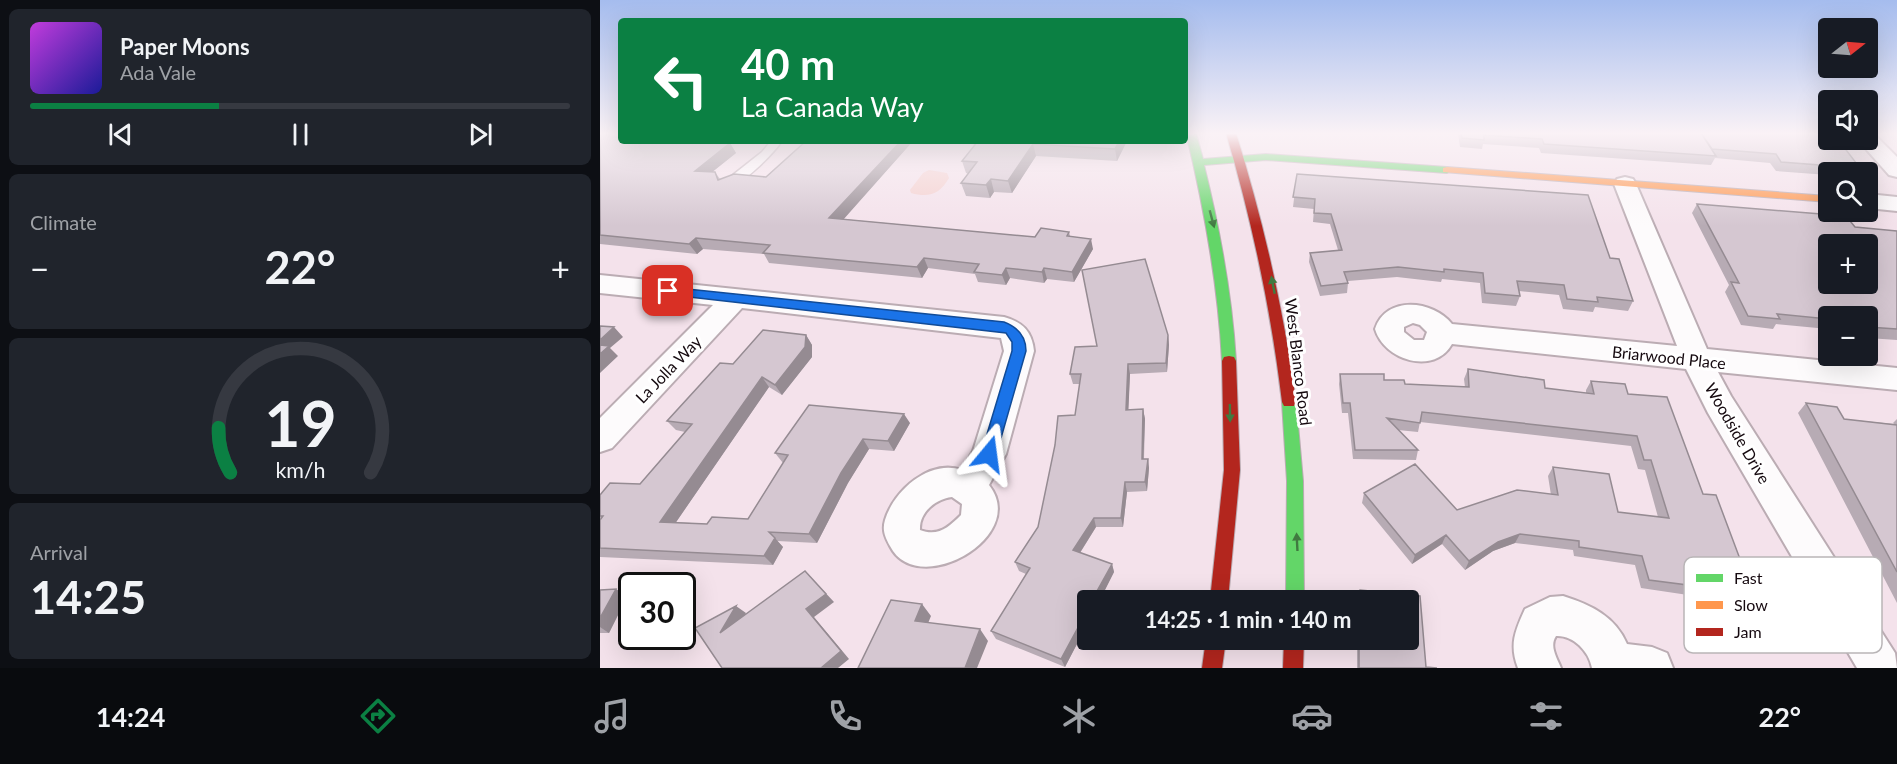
<!DOCTYPE html>
<meta charset="utf-8">
<style>
body{margin:0;font-family:Lato,sans-serif;background:#20242c;color:#f1f3f6;height:100vh;display:flex;flex-direction:column;font-size:22px;white-space:nowrap}
*{box-sizing:border-box;margin:0}
p{font-size:20px;color:#9ea1a6}
.icon{flex:none;width:33px;height:33px;fill:none;stroke:currentColor;stroke-width:2;stroke-linecap:round;stroke-linejoin:round}
.map{position:relative;flex:1;overflow:hidden}
.sheet{display:flex;flex-direction:column;gap:9px;padding:9px;background:#0d0f14;width:600px}
.sheet>*{flex:none}
.hud{position:absolute;left:18px;top:18px;width:570px;height:126px;border-radius:6px;box-shadow:0 6px 24px #0002;background:#0b8043;color:#fff;overflow:hidden}
.needle{width:39px;rotate:73deg}
.controls{position:absolute;left:1218px;top:18px;display:grid;gap:12px}
.controls a{display:grid;place-items:center;width:60px;height:60px;border-radius:6px;background:#171b24;box-shadow:0 6px 24px #0002;font-size:30px}
.speed{position:absolute;left:18px;top:572px;display:flex;gap:12px;font-size:30px;font-weight:700;text-align:center}
.speed>*{display:grid;place-content:center;width:78px;height:78px;border-radius:50%;background:#171b24;box-shadow:0 6px 24px #0002;line-height:1}
.speed .limit{border:3px solid #111;border-radius:9px;background:#fff;color:#111}
.pin{position:absolute;display:grid;place-items:center;width:51px;height:51px;color:#fff;margin:-26px;border-radius:12px;box-shadow:0 3px 9px #0006}
.me{position:absolute;width:66px;margin:-33px;rotate:16deg;stroke-linejoin:round;filter:drop-shadow(0 0 4px #0008)}
.turn{display:flex;align-items:center;gap:21px;height:126px;padding:0 24px;font-size:27px}
.turn .icon{width:78px;height:78px;stroke-width:2.5}
.turn b{display:block;font-size:42px;line-height:51px}
.big{font-size:45px;font-weight:700;line-height:1.1}
.sheet .tile{flex:1;display:flex;flex-direction:column;justify-content:center;gap:9px;min-width:0;padding:0 21px;border-radius:9px;background:#20242c}
.sheet .dial{align-items:center;gap:0}
.dial svg{height:156px;overflow:visible;fill:none;stroke:#363941;stroke-width:7;stroke-linecap:round;text-anchor:middle}
.dial text{fill:#f1f3f6;stroke:none}
.song{display:flex;align-items:center;gap:18px}
.cover{width:72px;height:72px;border-radius:9px;background:linear-gradient(135deg,hsl(290 70% 55%),hsl(240 70% 35%))}
.played{height:6px;border-radius:3px;background:linear-gradient(90deg,#0b8043 35%,#363941 35%)}
.keys{display:flex;justify-content:space-around;direction:ltr}
.heat{display:flex;justify-content:space-between;align-items:center;font-size:33px;direction:ltr}
.trip{position:absolute;left:477px;top:590px;width:342px;height:60px;border-radius:6px;background:#171b24;box-shadow:0 6px 24px #0002;font-weight:700;line-height:60px;text-align:center}
.tabs{display:flex;height:96px;justify-content:space-around;align-items:center;background:#090b0e;color:#9ea1a6}
.tabs .icon{width:42px;height:42px}
.tabs .selected{color:#0b8043}
.tabs b{font-size:27px;color:#f1f3f6}
main{display:flex;flex:1;min-height:0}
.map>svg:first-child{display:block}
</style>
<main>
<section class="sheet">
<div class="tile">
<div class="song"><i class="cover"></i><div><b>Paper Moons</b><p>Ada Vale</p></div></div>
<div class="played"></div>
<div class="keys"><svg class="icon" aria-label="previous" viewBox="0 0 24 24"><path d="M18 5L8 12l10 7zM5 5v14"/></svg><svg class="icon" aria-label="pause" viewBox="0 0 24 24"><path d="M8 5v14M16 5v14"/></svg><svg class="icon" aria-label="next" viewBox="0 0 24 24"><path d="M6 5l10 7-10 7zM19 5v14"/></svg></div>
</div>
<div class="tile"><p>Climate</p>
<div class="heat"><a>−</a><b class="big">22°</b><a>+</a></div>
</div>
<div class="tile dial"><svg viewBox="0 0 100 80">
<path d="M14 69A42 42 0 1 1 86 69"/>
<path d="M14 69A42 42 0 0 1 8 46" stroke="#0b8043"/>
<text x="50" y="56" font-size="32" font-weight="700">19</text>
<text x="50" y="72" font-size="11">km/h</text>
</svg></div>
<div class="tile"><p>Arrival</p><b class="big">14:25</b></div>
</section>
<div class="map">
<svg width="1297" height="668" viewBox="0 0 1297 668">
<rect width="100%" height="100%" fill="#f4e2eb"/>
<path fill="#f4d0ce" d="M329,170L347,173L349,178C340,194 329,198 311,193L310,190L323,173Z"/>
<g fill="none" stroke-linecap="round" stroke-linejoin="round">
<g stroke="#bbacb3" stroke-width="3">
<path id="lane" d="M171,141H182C174,153 138,190 124,188V182L162,152Z"/>
</g>
<g stroke="#bbacb3" stroke-width="4">
<path id="street" d="M1268,133L1275,135L1297,157V177L1289,175L1258,140H1268Z
M1025,177L1033,179L1036,184L1107,349L1297,368V390L1118,372L1131,396L1295,653L1297,668H1257L1108,413L1086,369L852,344C834,376 784,360 775,329C786,295 833,300 852,324L1077,346L1014,184L1017,179ZM813,323L820,325L827,332L824,340H814L804,332V327Z
M1268,194L1297,197V211L1268,208Z
M0,275L404,317C422,322 432,331 434,351L406,454L389,485C430,537 317,600 290,546C285,537 282,530 285,520C294,490 330,459 362,470L373,451L404,351L401,338L142,308L12,448L0,452V418L113,305L0,293ZM352,497L362,504L361,515C349,527 338,537 320,530C319,512 336,499 352,497Z
M963,596C991,605 1015,616 1027,644L1052,647L1067,653L1073,668H992C989,651 973,635 956,636C949,646 957,658 961,668H918C909,645 915,631 925,609L950,597Z"/>
</g>
<g stroke="#bbacb3" stroke-width="2">
<path id="fast" d="M586,133H596L603,159L666,154L847,167L852,170L847,173L666,160L604,165C620,230 632,295 636,361L634,365H624L622,361C618,283 604,207 586,133Z
M689,396L694,398L696,402L703,481L704,600H686L687,481L682,402L684,398Z"/>
</g>
<g stroke="#bbacb3" stroke-width="2">
<path id="slow" d="M847,167L1228,196V202L843,172V168Z"/>
</g>
<g stroke="#bbacb3" stroke-width="2">
<path id="jam" d="M626,133H636C663,221 684,310 696,402L694,406H684L682,402C671,310 652,221 626,133Z
M629,356L634,357L636,361L640,470L628,600H610L624,470L622,361L624,357Z
M606,639H626L622,668H602Z
M684,639H704L703,668H683Z"/>
</g>
<use href="#lane" fill="#fdfbfc" fill-rule="evenodd"/>
<use href="#street" fill="#fdfbfc" fill-rule="evenodd"/>
<use href="#fast" fill="#63d668" fill-rule="evenodd"/>
<use href="#slow" fill="#ff974d" fill-rule="evenodd"/>
<use href="#jam" fill="#b3261e" fill-rule="evenodd"/>
</g>
<path fill="#b7abb4" d="M0,133L130,143L136,153L112,172H115L120,179L166,177L206,141H313L243,219L435,237L469,232L470,236L493,249L474,282L447,279L444,283L410,278L406,285L378,282L375,274L328,268L322,278L169,263L164,254L103,249L97,254L0,244Z
M858,133H1228L1247,142L1244,147L1260,168L1256,172H1228V175L1176,171L1170,163L1115,158L1111,165L941,153L939,148L883,144L882,149L860,147Z
M373,141H527L517,161L436,156L412,193L394,192L390,198L366,196L361,183L369,174L366,173L362,161L374,146Z
M697,174L1010,258L1033,301L1028,311L995,307L993,312L963,309L959,295L919,291L920,296L916,306L882,303L880,283L842,279L841,282L797,277L748,281V283L747,293L720,296L709,262L710,253L738,250L730,224L713,222L714,209L693,207Z
M1097,204L1255,227L1297,231V340L1268,338V316H1228V329L1176,324L1173,329L1141,325L1125,292L1129,285L1092,213Z
M206,335L212,345V357L182,395L169,387L76,522L107,524L148,519L183,463L175,453L310,423L294,451L269,449L248,483L217,543L177,541L183,547L173,565L0,557V495L40,484L85,432L76,430L67,421L133,364Z
M568,335L569,345L567,372L530,374L528,410L543,409L545,419L544,459H548L549,468L547,491L527,492L523,527H496L480,553L512,564L514,572L465,667L396,639L391,631L426,574L419,571L415,562L438,527L475,415L480,384H473L470,374L497,346Z
M868,369L945,388L986,393V390L991,381L1028,394L1103,494L1146,575L1136,584L1094,578L1096,586L1088,595L1041,588L1035,565L974,556L973,550L915,543L893,551L865,570L842,544L812,564L762,503L764,493L857,510L951,495L948,476L953,467L1018,512L1058,517L1045,470L1038,469L1031,446L820,422L818,432L798,430L818,450L816,460L753,459L748,413H742L739,384L740,374L784,380L805,384L865,387L864,379Z
M1206,403L1244,419L1294,424L1293,423L1297,419V603L1198,413Z
M16,589L27,597L9,633H0V590Z
M760,590L820,596L826,667L837,668H757V639H808V600H757Z"/>
<path fill="#958b92" d="M301,141H313L235,229L229,218Z
M519,141H527L517,161L515,149Z
M130,143L136,153L101,181L95,171Z
M433,144L436,156L412,193L408,181Z
M391,179L394,192L390,198L386,185Z
M96,238L103,249L97,254L89,244Z
M491,239L493,249L474,282L472,272Z
M324,258L328,268L322,278L317,267Z
M406,268L410,278L406,285L402,275Z
M444,268L447,279L444,283L442,272Z
M14,327L23,337L10,348L18,356L0,373V340Z
M206,335L212,345V357L182,395L175,385Z
M568,335L569,345L567,372L566,363Z
M528,364L530,374L528,420L526,410Z
M162,377L169,387L70,531L60,522Z
M543,409L545,419L543,468L542,459Z
M304,414L310,423L294,451L288,441Z
M263,439L269,449L248,483L217,543L209,534L241,473Z
M548,459L549,468L547,491L545,482Z
M525,482L527,492L523,527L521,518Z
M494,518L496,527L476,559L473,550Z
M920,534L915,543L893,551L865,570L869,561L898,542Z
M846,535L842,544L812,564L815,555Z
M175,538L183,547L173,565L164,556Z
M512,564L514,572L500,600H492Z
M205,571L234,602L214,617L249,659L238,668H221L206,609Z
M16,589L27,597L9,633L0,627V618Z
M322,604L331,616L324,633L315,621Z
M136,606L146,613L130,641L120,633Z
M488,609V623L465,667L461,659Z
M380,629L388,641L377,668H365Z"/>
<path fill="#d5c7d1" stroke="#958b92" stroke-width="1.5" fill-rule="evenodd" d="M0,133L21,134V141H106L130,143L95,171L115,172L118,180L134,174L166,177L206,141H301L229,218L435,237L441,228L469,232L467,236L491,239L472,272L444,268L442,272L406,268L402,275L374,272L379,264L324,258L317,267L163,253L170,245L96,238L89,244L0,235Z
M861,133H1101L1116,156L944,144L942,139L884,135V140L862,138Z
M1101,133H1228V140H1244L1247,142H1240L1260,168L1181,162L1176,154L1112,149Z
M378,141H519L515,149L433,144L408,181L391,179L386,185L361,183L377,162L362,161Z
M697,174L988,195L1010,258L1019,259L1033,301L997,297L998,302L967,299L964,285L917,281L920,296L885,293L883,273L844,269V272L798,267L744,272L748,283L721,286L710,253L742,250L731,214L714,213L715,199L693,197Z
M1097,204L1246,216L1255,227L1297,231V329L1268,327V316H1228V319L1177,314L1180,319L1148,316L1131,282L1139,283ZM1228,244H1268V284H1228Z
M545,259L568,335L566,363L528,364L526,410L543,409L542,459H548L545,482H525L521,518H494L473,550L512,564L492,600H488V609L461,659L391,631L430,568L415,562L438,527L455,445L458,416L475,415L481,374H470L475,347L497,346L482,270Z
M0,326L14,327L0,340Z
M163,330L206,335L205,347L175,385L162,377L60,522L107,524L112,517L148,519L188,455L175,453L209,405L304,414L288,441L263,439L241,473L209,534L169,532L175,538L164,556L0,548V520L3,516H0V495L10,483L40,484L92,424L67,421L120,363L133,364Z
M0,345L9,346L0,354Z
M868,369L944,380L945,388L994,394L991,381L1025,384L1028,394L1067,397L1103,494L1116,495L1146,575L1091,567L1096,586L1049,580L1042,556L979,547V541L920,534L898,542L869,561L846,535L815,555L764,493L815,464L857,510L917,490L958,495L953,467L1009,474L1018,512L1069,518L1051,460H1044L1037,436L822,412L820,423L787,418L818,450H755L750,403H743L740,374H784V380H804L805,384L869,387Z
M1206,403L1237,407L1244,419L1297,425V572Z
M205,571L226,594L206,609L241,651L221,668H122L95,628L136,606L120,633Z
M16,589L0,618V590Z
M760,590L820,596L826,667L837,668H759V639H808V600H759Z
M291,600L322,604L315,621L380,629L365,668H258Z"/>
<defs><path id="oneway-solid" d="M-6-.8H1V-3.2L6.5 0L1 3.2V.8H-6Z" transform="scale(1.5)"/></defs>
<g fill="#407a40">
<use href="#oneway-solid" transform="translate(612 219) rotate(75)"/>
<use href="#oneway-solid" transform="translate(673 285) rotate(-101)"/>
<use href="#oneway-solid" transform="translate(630 413) rotate(89)"/>
<use href="#oneway-solid" transform="translate(697 542) rotate(-93)"/>
</g>
<linearGradient id="sky" x2="0" y2="1"><stop stop-color="#a5bcee"/><stop offset="0.59" stop-color="#faf2f6"/><stop offset="1" stop-color="#faf2f6" stop-opacity="0"/></linearGradient>
<rect width="1297" height="226" fill="url(#sky)"/>
<path fill="#1a73e8" stroke="#114b97" stroke-width="1.5" d="M68,287L404,322C417,327 426,336 426,351L395,459L389,461L384,459L381,454L412,351V342L406,333L63,294L61,291Z"/>
<g text-anchor="middle" dominant-baseline="central" stroke-width="6" stroke-linejoin="round" paint-order="stroke">
<g font-size="16" fill="#15090f" stroke="#fff">
<text transform="translate(1069 357) rotate(6)">Briarwood Place</text>
<text transform="translate(699 362) rotate(83)">West Blanco Road</text>
<text transform="translate(68 369) rotate(-46)">La Jolla Way</text>
<text transform="translate(1138 433) rotate(60)">Woodside Drive</text>
</g>
</g>
<rect x="1084" y="557" width="198" height="96" rx="9" fill="#fff" stroke="#b9b5b7" stroke-width="1.5"/>
<rect x="1096" y="574" width="27" height="8" fill="#63d668"/>
<rect x="1096" y="601" width="27" height="8" fill="#ff974d"/>
<rect x="1096" y="628" width="27" height="8" fill="#b3261e"/>
<g font-size="16" fill="#15090f">
<text x="1134" y="584">Fast</text>
<text x="1134" y="611">Slow</text>
<text x="1134" y="638">Jam</text>
</g>
</svg>
<div class="controls">
<a><svg class="needle" viewBox="-14 -14 28 28"><path d="M0-13l5 13h-10z" fill="#e53935"/><path d="M0 13l5-13h-10z" fill="#9ea1a6"/></svg></a>
<a><svg class="icon" aria-label="sound" viewBox="0 0 24 24"><path d="M4 9h4l5-4v14l-5-4H4zM17 9q2 3 0 6"/></svg></a>
<a><svg class="icon" aria-label="search" viewBox="0 0 24 24"><circle cx="10" cy="10" r="6"/><path d="M15 15l6 6"/></svg></a>
<a>+</a>
<a>−</a>
</div>
<div class="speed"><div class="limit">30</div></div>
<div class="pin" style="left:68px;top:291px;background:#d93025"><svg class="icon" aria-label="arrive" viewBox="0 0 24 24"><path d="M6 21V4h12l-3 4 3 4H6"/></svg></div>
<svg class="me" style="left:389px;top:454px" viewBox="-20 -20 40 40"><path d="M0-17L14 15 0 8-14 15z" fill="#1a73e8" stroke="#fff" stroke-width="4"/></svg>
<div class="trip">14:25 · 1 min · 140 m</div>
<div class="hud">
<div class="turn"><svg class="icon" aria-label="left" viewBox="0 0 24 24"><path d="M17 20v-9H6M10 6l-5 5 5 5"/></svg><div><b>40 m</b>La Canada Way</div></div>
</div>
</div>
</main>
<nav class="tabs">
<b>14:24</b>
<svg class="icon selected" aria-label="directions" viewBox="0 0 24 24"><path d="M12 3l9 9-9 9-9-9zM9 14v-3h6M13 9l2 2-2 2"/></svg>
<svg class="icon" aria-label="music" viewBox="0 0 24 24"><path d="M9 18V5l10-2v13"/><circle cx="6" cy="18" r="3"/><circle cx="16" cy="16" r="3"/></svg>
<svg class="icon" aria-label="phone" viewBox="0 0 24 24"><path d="M5 4h4l2 5-3 2q2 4 5 5l2-3 5 2v4C11 20 4 13 5 4z"/></svg>
<svg class="icon" aria-label="climate" viewBox="0 0 24 24"><path d="M12 3v18M4 7l16 10M4 17L20 7"/></svg>
<svg class="icon" aria-label="car" viewBox="0 0 24 24"><path d="M5 17H2v-5l4-1 3-4h7l3 4 3 1v5h-3M9 17h6M6 11h13"/><circle cx="7" cy="17" r="2"/><circle cx="17" cy="17" r="2"/></svg>
<svg class="icon" aria-label="filters" viewBox="0 0 24 24"><path d="M4 7h16M4 17h16"/><circle cx="9" cy="7" r="2"/><circle cx="15" cy="17" r="2"/></svg>
<b>22°</b>
</nav>
